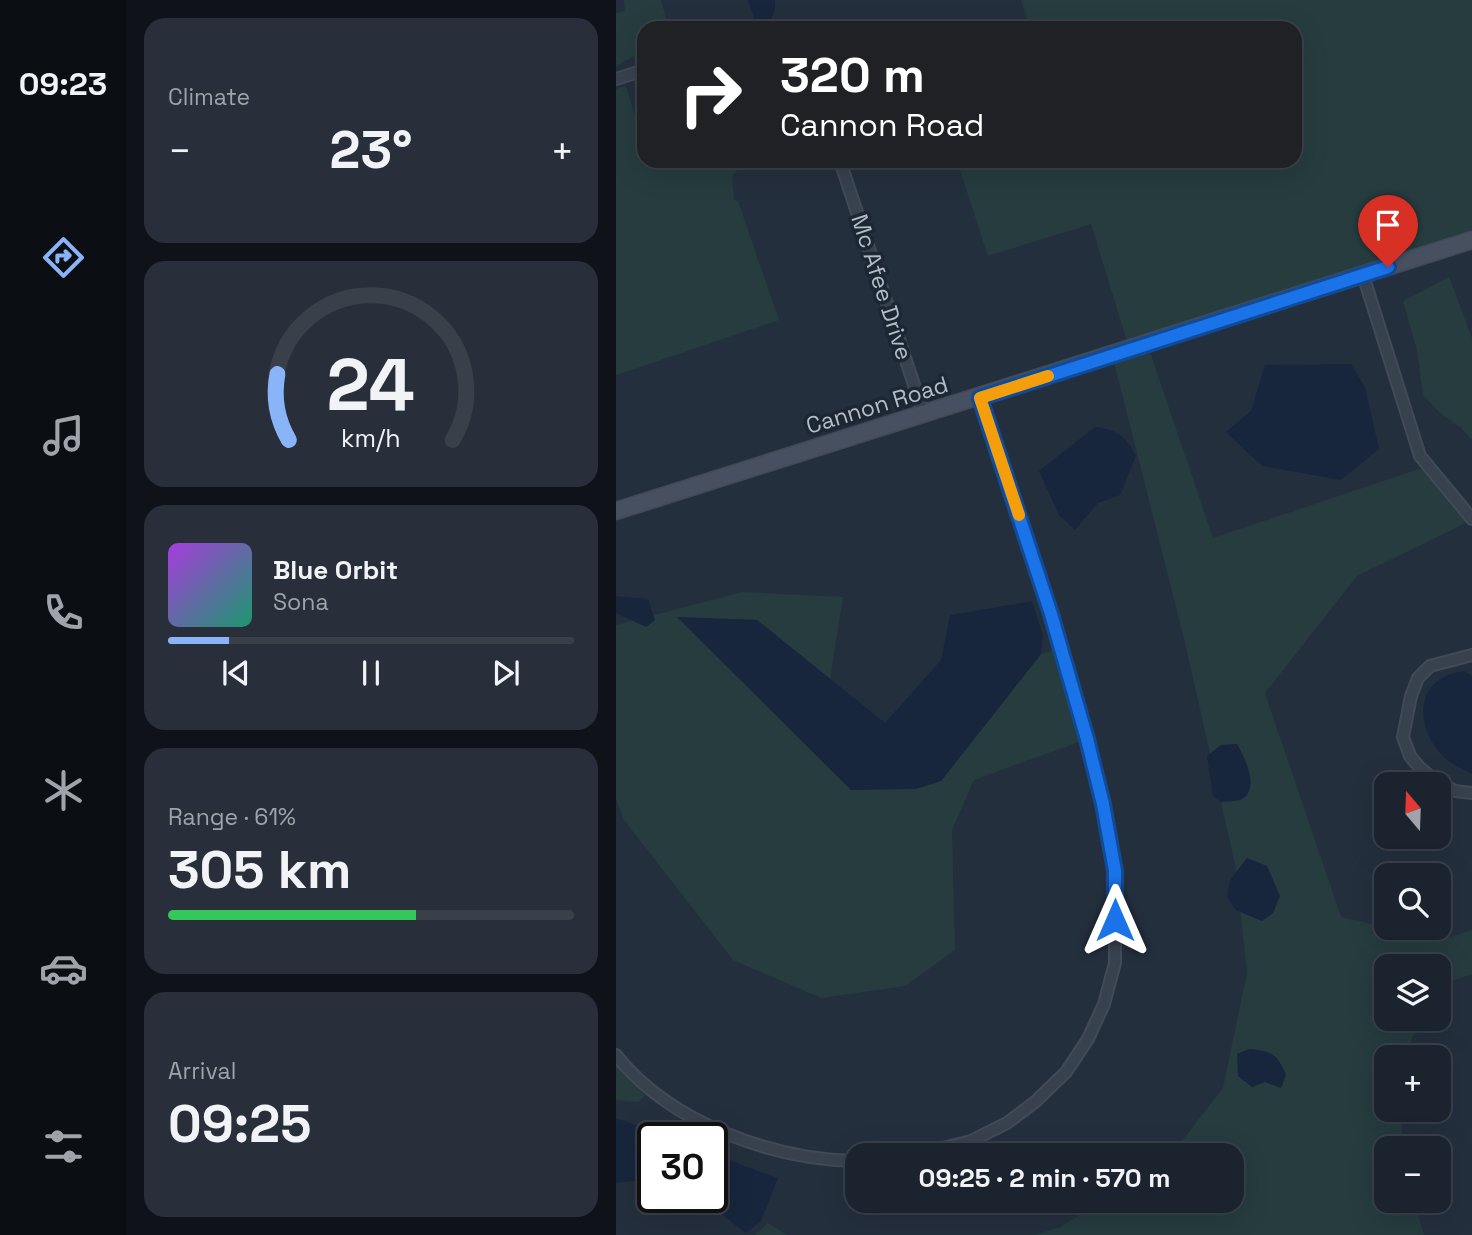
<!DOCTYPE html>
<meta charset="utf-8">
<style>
body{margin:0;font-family:"Space Grotesk",sans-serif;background:#282f3a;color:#f1f3f6;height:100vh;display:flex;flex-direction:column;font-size:26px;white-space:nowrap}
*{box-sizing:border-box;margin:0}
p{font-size:23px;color:#a0a4aa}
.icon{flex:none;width:38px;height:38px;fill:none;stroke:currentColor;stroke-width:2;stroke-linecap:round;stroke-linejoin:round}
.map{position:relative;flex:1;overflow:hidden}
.side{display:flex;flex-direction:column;gap:18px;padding:18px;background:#0f1319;width:490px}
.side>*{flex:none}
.top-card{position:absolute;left:21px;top:21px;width:665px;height:147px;border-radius:21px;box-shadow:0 7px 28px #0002,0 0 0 2px #39404a;background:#202124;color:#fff;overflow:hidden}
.needle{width:46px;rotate:341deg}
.tools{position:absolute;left:758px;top:772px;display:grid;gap:14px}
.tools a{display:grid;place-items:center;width:77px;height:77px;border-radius:14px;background:#1b232e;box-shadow:0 7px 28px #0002,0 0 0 2px #39404a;font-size:35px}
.speed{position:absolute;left:21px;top:1122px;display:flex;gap:14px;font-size:35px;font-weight:700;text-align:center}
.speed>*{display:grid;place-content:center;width:91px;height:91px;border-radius:50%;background:#1b232e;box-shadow:0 7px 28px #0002,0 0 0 2px #39404a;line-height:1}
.speed .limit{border:4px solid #111;border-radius:10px;background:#fff;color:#111}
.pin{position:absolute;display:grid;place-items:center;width:60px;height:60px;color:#fff;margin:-72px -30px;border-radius:50% 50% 50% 0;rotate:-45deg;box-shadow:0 0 7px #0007}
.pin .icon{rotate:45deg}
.me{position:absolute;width:77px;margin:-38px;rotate:0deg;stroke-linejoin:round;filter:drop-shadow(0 0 5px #0008)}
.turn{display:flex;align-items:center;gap:24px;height:147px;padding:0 28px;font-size:32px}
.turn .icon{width:91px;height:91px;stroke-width:2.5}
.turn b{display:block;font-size:49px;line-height:60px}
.big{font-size:52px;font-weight:700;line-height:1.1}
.side .tile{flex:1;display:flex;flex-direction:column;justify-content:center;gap:10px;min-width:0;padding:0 24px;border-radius:21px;background:#282f3a}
.side .dial{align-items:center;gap:0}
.dial svg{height:182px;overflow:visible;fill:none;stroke:#39404a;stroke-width:7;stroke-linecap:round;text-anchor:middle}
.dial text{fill:#f1f3f6;stroke:none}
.song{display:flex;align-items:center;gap:21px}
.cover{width:84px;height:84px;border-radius:10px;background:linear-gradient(135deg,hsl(280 70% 55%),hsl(160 70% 35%))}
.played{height:7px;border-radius:4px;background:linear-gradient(90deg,#8ab4f8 15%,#39404a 15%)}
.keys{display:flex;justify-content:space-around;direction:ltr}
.heat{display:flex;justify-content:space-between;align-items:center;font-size:38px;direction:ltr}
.charge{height:10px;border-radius:5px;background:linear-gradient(90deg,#34c759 61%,#39404a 0)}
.trip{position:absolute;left:229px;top:1143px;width:399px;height:70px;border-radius:21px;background:#1b232e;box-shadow:0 7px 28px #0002,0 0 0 2px #39404a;font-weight:700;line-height:70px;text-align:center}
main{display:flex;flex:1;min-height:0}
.dock{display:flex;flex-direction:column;width:126px;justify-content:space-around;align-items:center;background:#0b0e12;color:#a0a4aa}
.dock .icon{width:49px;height:49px}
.dock .on{color:#8ab4f8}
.dock b{font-size:32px;color:#f1f3f6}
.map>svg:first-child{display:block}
</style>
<main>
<nav class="dock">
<b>09:23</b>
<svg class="icon on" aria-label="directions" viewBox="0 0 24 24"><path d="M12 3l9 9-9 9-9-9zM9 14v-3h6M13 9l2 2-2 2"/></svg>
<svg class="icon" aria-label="music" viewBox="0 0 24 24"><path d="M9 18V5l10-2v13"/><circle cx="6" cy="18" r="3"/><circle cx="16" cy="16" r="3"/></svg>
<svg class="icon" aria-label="phone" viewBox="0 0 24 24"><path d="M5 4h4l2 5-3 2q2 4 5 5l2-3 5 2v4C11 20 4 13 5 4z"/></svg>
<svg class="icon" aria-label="climate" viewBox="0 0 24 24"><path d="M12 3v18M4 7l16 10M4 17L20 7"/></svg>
<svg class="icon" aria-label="car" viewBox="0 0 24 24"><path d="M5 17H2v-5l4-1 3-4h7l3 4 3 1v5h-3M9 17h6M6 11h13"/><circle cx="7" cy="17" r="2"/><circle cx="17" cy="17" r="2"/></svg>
<svg class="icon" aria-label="filters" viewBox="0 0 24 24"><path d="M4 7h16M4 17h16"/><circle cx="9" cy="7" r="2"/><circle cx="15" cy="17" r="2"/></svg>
</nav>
<section class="side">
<div class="tile"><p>Climate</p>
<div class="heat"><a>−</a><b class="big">23°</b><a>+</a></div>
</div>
<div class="tile dial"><svg viewBox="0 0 100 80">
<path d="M14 69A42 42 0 1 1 86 69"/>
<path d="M14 69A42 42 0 0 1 9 40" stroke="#8ab4f8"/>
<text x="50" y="56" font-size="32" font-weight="700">24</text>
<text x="50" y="72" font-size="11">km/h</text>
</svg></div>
<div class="tile">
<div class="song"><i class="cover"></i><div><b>Blue Orbit</b><p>Sona</p></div></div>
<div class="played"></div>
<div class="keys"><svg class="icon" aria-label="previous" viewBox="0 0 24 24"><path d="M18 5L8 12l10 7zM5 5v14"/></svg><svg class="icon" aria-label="pause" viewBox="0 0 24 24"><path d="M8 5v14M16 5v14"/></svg><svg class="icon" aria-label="next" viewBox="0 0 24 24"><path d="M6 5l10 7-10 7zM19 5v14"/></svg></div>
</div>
<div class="tile"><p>Range · 61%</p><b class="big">305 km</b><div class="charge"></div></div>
<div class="tile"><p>Arrival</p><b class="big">09:25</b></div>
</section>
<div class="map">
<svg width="856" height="1235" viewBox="0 0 856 1235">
<rect width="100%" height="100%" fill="#242f3e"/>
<path fill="#263c3f" d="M8,0H45L53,28H28V51L0,66V13L9,11Z
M405,0H856V240L531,343L597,538L812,466L856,520L741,576L649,693L725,917L825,940L856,930V974L823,985L822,966H770V1018L802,1019L791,1057H770V1110H787L785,1148H770V1200L798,1201L808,1235H419L444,1227L486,1201L616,1200V1155H555L607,1088L631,973L620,869L568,638L496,355L513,348L475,224L372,256L341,161H679V28H414Z
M10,86L24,132L28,161H46L69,169L74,161H130L116,176L118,200L122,201L163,320L0,375V89Z
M833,277L856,338V440L845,428L824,413L807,395L801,350L787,301Z
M126,592L227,597L214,679L141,620L61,618L325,781L425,654L445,648L471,739L358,780L336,830L339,950L289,986L205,998L117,960L8,820L0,799V625Z
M0,1062L29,1096L22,1102L0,1100Z
M152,1223L171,1235H139Z"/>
<path fill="#17263c" d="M132,0H159C160,13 154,28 140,24Z
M735,364L749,387L763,449L725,480L646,466L610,432L635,411L649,365Z
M479,427C501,430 510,436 520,456L504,495L482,503L459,530L443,515L423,471Z
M0,596L32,599L39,620L30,627L0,613Z
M416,601L427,635L425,654L325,781L300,789L235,790L61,617L141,620L269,723L325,660L334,615Z
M848,671L856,676V774C845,768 832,763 824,753C797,721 801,677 848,671Z
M621,744C628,756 643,786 628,798C623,802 611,801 605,802L597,796L591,756L605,745Z
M631,858L651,866L664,896L657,913L646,921L620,910L611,897L614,880Z
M633,1049C657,1051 661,1054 670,1075L665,1088L649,1082L636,1087L622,1076L621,1054Z
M0,1118L53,1137L37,1138V1179L0,1183Z
M96,1154L162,1178L145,1221L130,1233L83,1197H96Z"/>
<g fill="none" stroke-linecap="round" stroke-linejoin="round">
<g stroke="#414a57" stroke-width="14">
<path id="minor" d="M0,79L28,70
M224,161L307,412
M747,275L804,456L856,519
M856,655L814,666L802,678L795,696L787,737L794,756L804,768L820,781L839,791L856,793
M0,1055C54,1123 157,1160 242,1161
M299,1155L355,1141L391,1123L419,1102L450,1072L472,1039L488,1004L499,963V871L481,780L435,614L364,398"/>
</g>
<g stroke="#414a57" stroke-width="19">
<path id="secondary" d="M0,511L856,240"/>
</g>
<use href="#minor" stroke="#38414e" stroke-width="10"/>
<use href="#secondary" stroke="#465061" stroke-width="16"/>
</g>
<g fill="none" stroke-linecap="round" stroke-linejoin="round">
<g stroke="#114b97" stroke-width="18">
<path id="route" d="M499,920V871L487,804L471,739L435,614L364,398L772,267"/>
</g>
<use href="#route" stroke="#1a73e8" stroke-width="12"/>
<path stroke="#f59e0b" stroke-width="12" d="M403,515L364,398L432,376"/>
</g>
<g text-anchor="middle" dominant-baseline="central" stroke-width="7" stroke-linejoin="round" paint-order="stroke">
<g font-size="23" fill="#b4bcc9" stroke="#1d2633">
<text transform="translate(266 287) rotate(72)">Mc Afee Drive</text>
<text transform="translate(261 405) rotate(-17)">Cannon Road</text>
</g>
</g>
</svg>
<div class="tools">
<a><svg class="needle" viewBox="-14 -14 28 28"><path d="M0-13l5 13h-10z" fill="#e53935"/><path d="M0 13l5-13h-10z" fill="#a0a4aa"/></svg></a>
<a><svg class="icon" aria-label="search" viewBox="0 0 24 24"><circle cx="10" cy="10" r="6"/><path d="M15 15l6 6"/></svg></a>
<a><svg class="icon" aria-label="layers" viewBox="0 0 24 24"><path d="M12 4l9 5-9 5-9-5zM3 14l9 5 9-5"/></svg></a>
<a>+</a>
<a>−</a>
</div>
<div class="speed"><div class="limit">30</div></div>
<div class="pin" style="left:772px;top:267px;background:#d93025"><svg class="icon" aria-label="arrive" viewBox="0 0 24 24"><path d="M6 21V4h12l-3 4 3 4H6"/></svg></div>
<svg class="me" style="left:499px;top:920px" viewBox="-20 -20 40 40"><path d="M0-17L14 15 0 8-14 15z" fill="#1a73e8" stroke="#fff" stroke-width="4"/></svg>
<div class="trip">09:25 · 2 min · 570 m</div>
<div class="top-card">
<div class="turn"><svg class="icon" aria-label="right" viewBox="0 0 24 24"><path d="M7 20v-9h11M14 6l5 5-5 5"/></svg><div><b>320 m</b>Cannon Road</div></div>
</div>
</div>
</main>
